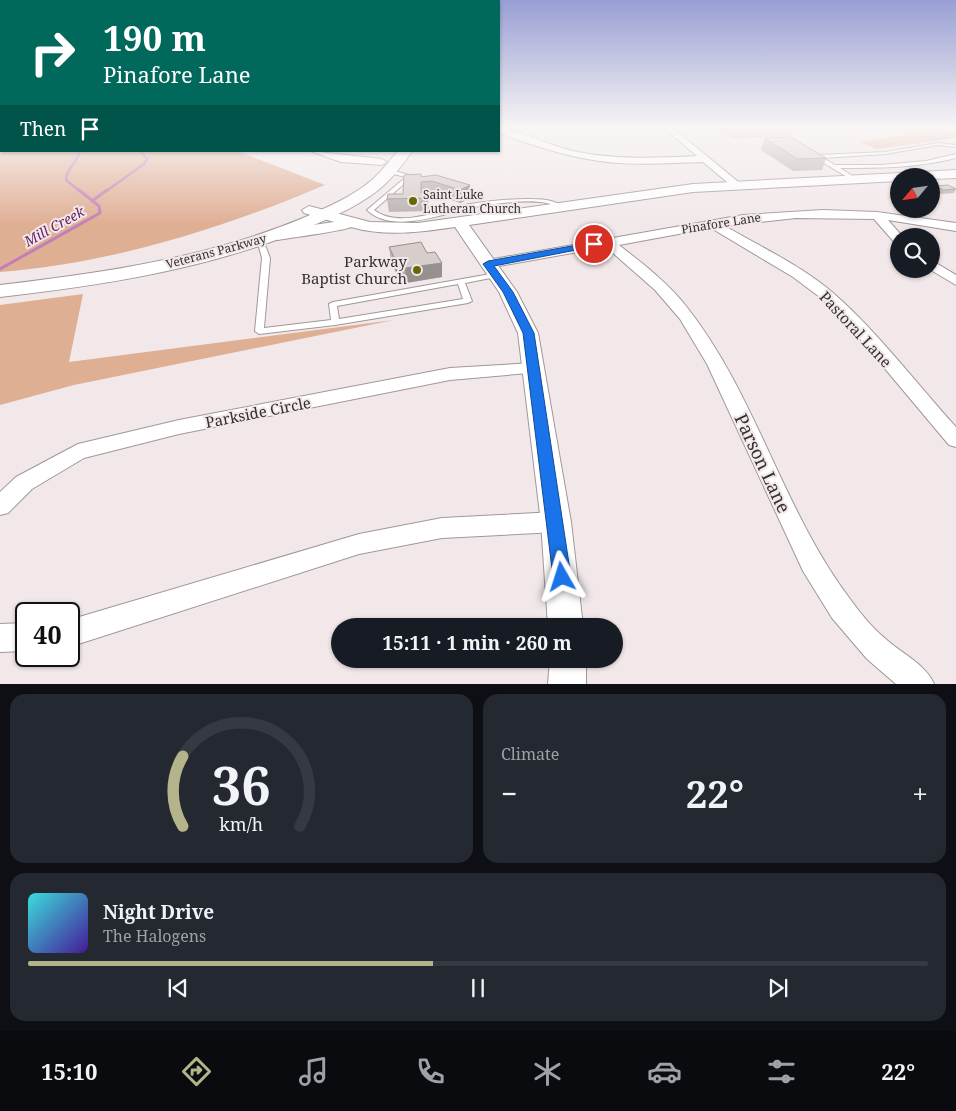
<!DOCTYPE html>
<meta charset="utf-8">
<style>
body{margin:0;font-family:"Noto Serif",serif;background:#242831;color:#f1f3f6;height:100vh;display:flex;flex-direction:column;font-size:19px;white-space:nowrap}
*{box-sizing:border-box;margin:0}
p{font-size:16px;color:#9ea1a6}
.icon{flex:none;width:28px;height:28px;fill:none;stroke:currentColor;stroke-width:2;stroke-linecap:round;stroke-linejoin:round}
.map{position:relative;height:684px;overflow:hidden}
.details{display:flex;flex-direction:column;gap:10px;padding:10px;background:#0d0f14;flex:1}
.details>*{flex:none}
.guide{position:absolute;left:0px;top:0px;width:500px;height:152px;box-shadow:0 1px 4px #0004;background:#00695c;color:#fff;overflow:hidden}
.needle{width:32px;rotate:241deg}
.fabs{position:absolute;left:890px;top:168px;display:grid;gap:10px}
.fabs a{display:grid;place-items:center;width:50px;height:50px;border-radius:50%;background:#171b24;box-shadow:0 1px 4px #0004;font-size:25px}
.speed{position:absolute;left:15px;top:602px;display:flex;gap:10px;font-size:25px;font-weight:700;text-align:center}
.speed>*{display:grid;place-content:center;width:65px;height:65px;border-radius:50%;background:#171b24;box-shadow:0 1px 4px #0004;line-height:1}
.speed .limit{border:2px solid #111;border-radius:8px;background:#fff;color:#111}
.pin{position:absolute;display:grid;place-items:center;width:42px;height:42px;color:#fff;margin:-21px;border:2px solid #fff;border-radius:50%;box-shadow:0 1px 5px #0007}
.me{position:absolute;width:55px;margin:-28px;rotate:354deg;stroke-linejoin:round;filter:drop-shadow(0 0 4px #0008)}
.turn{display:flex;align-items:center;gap:18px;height:105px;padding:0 20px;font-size:22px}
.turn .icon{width:65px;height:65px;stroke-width:2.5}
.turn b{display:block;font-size:35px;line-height:42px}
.then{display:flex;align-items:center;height:48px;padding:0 20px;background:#0003;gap:10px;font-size:19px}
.big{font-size:38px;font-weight:700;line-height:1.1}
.details .card{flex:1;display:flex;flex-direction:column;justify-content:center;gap:8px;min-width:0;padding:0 18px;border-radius:15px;background:#242831}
.details .dial{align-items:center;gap:0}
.dial svg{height:130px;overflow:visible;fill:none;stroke:#363941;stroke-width:7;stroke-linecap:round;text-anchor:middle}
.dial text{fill:#f1f3f6;stroke:none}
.song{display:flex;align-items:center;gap:15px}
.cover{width:60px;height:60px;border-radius:8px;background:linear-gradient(135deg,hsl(180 70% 55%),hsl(260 70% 35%))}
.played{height:5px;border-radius:2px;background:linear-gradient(90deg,#b3b48a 45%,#363941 45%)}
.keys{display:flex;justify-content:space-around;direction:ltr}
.heat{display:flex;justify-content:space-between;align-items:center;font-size:28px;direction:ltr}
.details .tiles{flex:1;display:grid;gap:10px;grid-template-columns:1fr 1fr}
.card:last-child{grid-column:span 2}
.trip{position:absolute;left:331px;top:618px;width:292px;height:50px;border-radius:25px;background:#171b24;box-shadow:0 1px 4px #0004;font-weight:700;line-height:50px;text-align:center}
.tabs{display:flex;height:80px;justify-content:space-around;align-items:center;background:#090b0e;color:#9ea1a6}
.tabs .icon{width:35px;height:35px}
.tabs .selected{color:#b3b48a}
.tabs b{font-size:22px;color:#f1f3f6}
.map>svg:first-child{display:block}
</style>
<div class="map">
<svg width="956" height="684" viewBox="0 0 956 684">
<rect width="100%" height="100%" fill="#f2e8e9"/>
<path fill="#dfaf94" d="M0,128L1,151H237L325,185C221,229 113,263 0,272Z
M717,128H792L797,130L790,136L732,138Z
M884,128H938L956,135V138L876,149L859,142L910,134Z
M83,294L69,362L394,320L74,385L0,405V305Z"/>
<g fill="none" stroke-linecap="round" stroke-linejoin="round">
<path stroke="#c07fb7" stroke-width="2.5" d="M80,151C77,163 67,167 66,180L81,192
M105,192L144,164L147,159L140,151"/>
<path stroke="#c07fb7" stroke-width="3" d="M92,201L107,190
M0,269L100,213L99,206L79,190"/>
<g stroke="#a09798" stroke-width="2">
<path id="service" d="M940,128H946L956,131V134Z
M938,143L956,145V147L938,145L885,154L823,158L835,165H881L926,161L956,154V158C918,168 879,168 840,168L854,177V179L852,180L814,157L817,155L885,152Z
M391,170L413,176L374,210C399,229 442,210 470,204C489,201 508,199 527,199C540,199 553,199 564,207L561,209C556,207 552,204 547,203C528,199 500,203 481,206C449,211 394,236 367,210L406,177L389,173V171Z
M260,238L263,240L270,258L264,328L331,320L329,304L333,302L496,273L500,275L496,277L465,283L472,301L468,303L335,325L259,334L255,331L262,258L257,240ZM458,284L463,299L339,319L337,306Z"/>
</g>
<g stroke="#a09798" stroke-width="2">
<path id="minor" d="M499,128C524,132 548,145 573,151C614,160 655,158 697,156L664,128H673L742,185L737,188L733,187L703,162C669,163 633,166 599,161C565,156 531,145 499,133Z
M310,151L382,159L387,162L382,165L341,162Z
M823,210L877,212L956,223V231L888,220L902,236H899V244L895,243L874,219L796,218L725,226C761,247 800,265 832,292C877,331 916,383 956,427V447L949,445L845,321L821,298L793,277L711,228L619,245C642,263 667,282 686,306C756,394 782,509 850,599C860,613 874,630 888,641C903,654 926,665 934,684H896L867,659L832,618L803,571L707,364L680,319L655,290L606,247L488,268L481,264L488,260L743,215Z
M931,260L956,275V285L929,269H931Z
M534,363L540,364L543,368L540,372L450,380L179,434L84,458L32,489L8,513L0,515V492L16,477L78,444L179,420L450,368Z
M556,512L564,515L567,522L564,529L556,532L442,538L359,554L69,647V620L359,534L442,518Z
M26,623V651L0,652V624Z"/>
</g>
<g stroke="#a09798" stroke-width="2">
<path id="tertiary" d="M956,170V178L931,179V176H899V181L693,192L469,225L517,292L538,333L571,522L583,626H548L541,522L518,333L499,292L455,227C421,232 385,237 351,227C348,230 289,238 278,240L270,235L278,230L334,222L304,213L302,210L309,206L370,222L418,223L693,184Z
M550,659H586V684H548Z"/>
</g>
<g stroke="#a09798" stroke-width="2">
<path id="secondary" d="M398,151H412C404,163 394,176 383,186C364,203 337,215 314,225C215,268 106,285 0,297V285C103,273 207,258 303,218C326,208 354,196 373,179C382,171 390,160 398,151Z"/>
</g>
<use href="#service" fill="#fff" fill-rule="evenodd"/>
<use href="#minor" fill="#fff" fill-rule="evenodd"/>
<use href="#tertiary" fill="#fff" fill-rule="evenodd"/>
<use href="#secondary" fill="#fff" fill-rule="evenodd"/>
</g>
<path fill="#b9b0af" d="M765,138L826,158L822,170L793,171L761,150Z
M421,177L470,185V198L460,203L433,194H428L429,211L389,212L387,199L403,194Z
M936,186L956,189L954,193L941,194L933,190Z
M389,247L427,253L442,263V277L406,283L401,273H396L391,261Z"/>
<path fill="#96908e" d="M470,185V198L460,203V190Z
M400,258L401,273H396L395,259Z
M442,263V277L406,283L405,268Z"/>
<path fill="#d7cdcb" stroke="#96908e" d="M791,137L826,158L797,159L765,138Z
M421,174V177L436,175L470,185L460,190L432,181L421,182V193L428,192V198L387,199L388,194H403L404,175Z
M948,185L956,189L943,190L936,186Z
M421,242L427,253L435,252L442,263L405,268L400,258L395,259L389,247Z"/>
<linearGradient id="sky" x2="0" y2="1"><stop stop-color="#989fd4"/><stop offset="0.57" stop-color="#f9f5f5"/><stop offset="1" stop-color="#f9f5f5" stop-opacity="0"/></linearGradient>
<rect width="956" height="224" fill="url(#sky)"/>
<path fill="#1a73e8" stroke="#114b97" d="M594,242H597V246L494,266L513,292L534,333L571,577L568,583L562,585L556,583L553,577L523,333L503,292L483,264L488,261Z"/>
<g fill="#676805" stroke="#f2e8e9" stroke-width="2">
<circle cx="413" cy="201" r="5"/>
<circle cx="417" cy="270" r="5"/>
</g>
<g text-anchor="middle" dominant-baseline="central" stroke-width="4" stroke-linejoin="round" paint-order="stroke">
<g font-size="12" fill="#333030" stroke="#f2e8e9" text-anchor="start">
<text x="423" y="194">Saint Luke<tspan x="423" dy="14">Lutheran Church</tspan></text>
</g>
<g font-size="12" fill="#333030" stroke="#f2e8e9">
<text transform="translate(721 223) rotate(-9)">Pinafore Lane</text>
<text transform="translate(216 251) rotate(-15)">Veterans Parkway</text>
</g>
<g font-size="14" font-style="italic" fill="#6a1d63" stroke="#f2e8e9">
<text transform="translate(54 226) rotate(-29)">Mill Creek</text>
</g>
<g font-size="15" fill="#333030" stroke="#f2e8e9" text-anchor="end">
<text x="407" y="261">Parkway<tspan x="407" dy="17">Baptist Church</tspan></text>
</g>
<g font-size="15" fill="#333030" stroke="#f2e8e9">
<text transform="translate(856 329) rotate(47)">Pastoral Lane</text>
<text transform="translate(258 412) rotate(-11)">Parkside Circle</text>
</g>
<g font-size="18" fill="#333030" stroke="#f2e8e9">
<text transform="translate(763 463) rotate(65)">Parson Lane</text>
</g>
</g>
</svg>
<div class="fabs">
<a><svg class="needle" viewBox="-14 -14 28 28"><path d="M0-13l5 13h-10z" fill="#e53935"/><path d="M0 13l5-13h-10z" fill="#9ea1a6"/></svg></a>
<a><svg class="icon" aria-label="search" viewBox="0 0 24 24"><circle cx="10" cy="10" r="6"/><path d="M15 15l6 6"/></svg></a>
</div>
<div class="speed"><div class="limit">40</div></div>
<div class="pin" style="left:594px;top:244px;background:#d93025"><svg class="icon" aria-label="arrive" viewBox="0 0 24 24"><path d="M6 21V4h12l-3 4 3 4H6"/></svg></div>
<svg class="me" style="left:562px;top:577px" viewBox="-20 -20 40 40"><path d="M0-17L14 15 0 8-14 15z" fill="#1a73e8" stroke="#fff" stroke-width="4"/></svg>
<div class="trip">15:11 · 1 min · 260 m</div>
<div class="guide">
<div class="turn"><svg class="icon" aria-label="right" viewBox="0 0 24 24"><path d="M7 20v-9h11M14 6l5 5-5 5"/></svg><div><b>190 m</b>Pinafore Lane</div></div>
<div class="then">Then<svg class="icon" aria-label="arrive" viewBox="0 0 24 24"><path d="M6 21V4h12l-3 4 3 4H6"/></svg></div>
</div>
</div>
<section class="details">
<div class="tiles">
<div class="card dial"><svg viewBox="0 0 100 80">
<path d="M14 69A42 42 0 1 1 86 69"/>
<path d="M14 69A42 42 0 0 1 14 26" stroke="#b3b48a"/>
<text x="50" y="56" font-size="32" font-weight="700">36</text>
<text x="50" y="72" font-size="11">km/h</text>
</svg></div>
<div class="card"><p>Climate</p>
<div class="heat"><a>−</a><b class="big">22°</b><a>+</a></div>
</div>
<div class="card">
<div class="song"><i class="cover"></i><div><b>Night Drive</b><p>The Halogens</p></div></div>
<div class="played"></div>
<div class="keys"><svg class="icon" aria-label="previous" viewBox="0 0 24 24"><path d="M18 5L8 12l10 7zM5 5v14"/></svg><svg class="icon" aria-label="pause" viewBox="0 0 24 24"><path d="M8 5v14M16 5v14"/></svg><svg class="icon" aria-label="next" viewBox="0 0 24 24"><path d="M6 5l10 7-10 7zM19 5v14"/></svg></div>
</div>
</div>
</section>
<nav class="tabs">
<b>15:10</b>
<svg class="icon selected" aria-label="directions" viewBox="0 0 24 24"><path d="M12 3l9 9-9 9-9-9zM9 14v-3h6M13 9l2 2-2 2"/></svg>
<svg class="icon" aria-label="music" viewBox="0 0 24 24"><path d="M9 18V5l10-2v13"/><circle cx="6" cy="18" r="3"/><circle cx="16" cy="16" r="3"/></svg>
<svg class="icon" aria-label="phone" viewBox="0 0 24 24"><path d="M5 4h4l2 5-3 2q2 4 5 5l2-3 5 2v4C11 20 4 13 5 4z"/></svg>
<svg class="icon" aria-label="climate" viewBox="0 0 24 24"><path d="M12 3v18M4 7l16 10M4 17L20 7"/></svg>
<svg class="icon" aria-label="car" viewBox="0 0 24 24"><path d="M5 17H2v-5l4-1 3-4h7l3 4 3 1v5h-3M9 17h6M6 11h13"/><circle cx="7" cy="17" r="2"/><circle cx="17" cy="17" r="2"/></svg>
<svg class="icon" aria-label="filters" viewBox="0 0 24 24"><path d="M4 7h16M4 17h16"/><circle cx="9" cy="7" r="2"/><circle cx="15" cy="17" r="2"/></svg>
<b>22°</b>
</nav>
